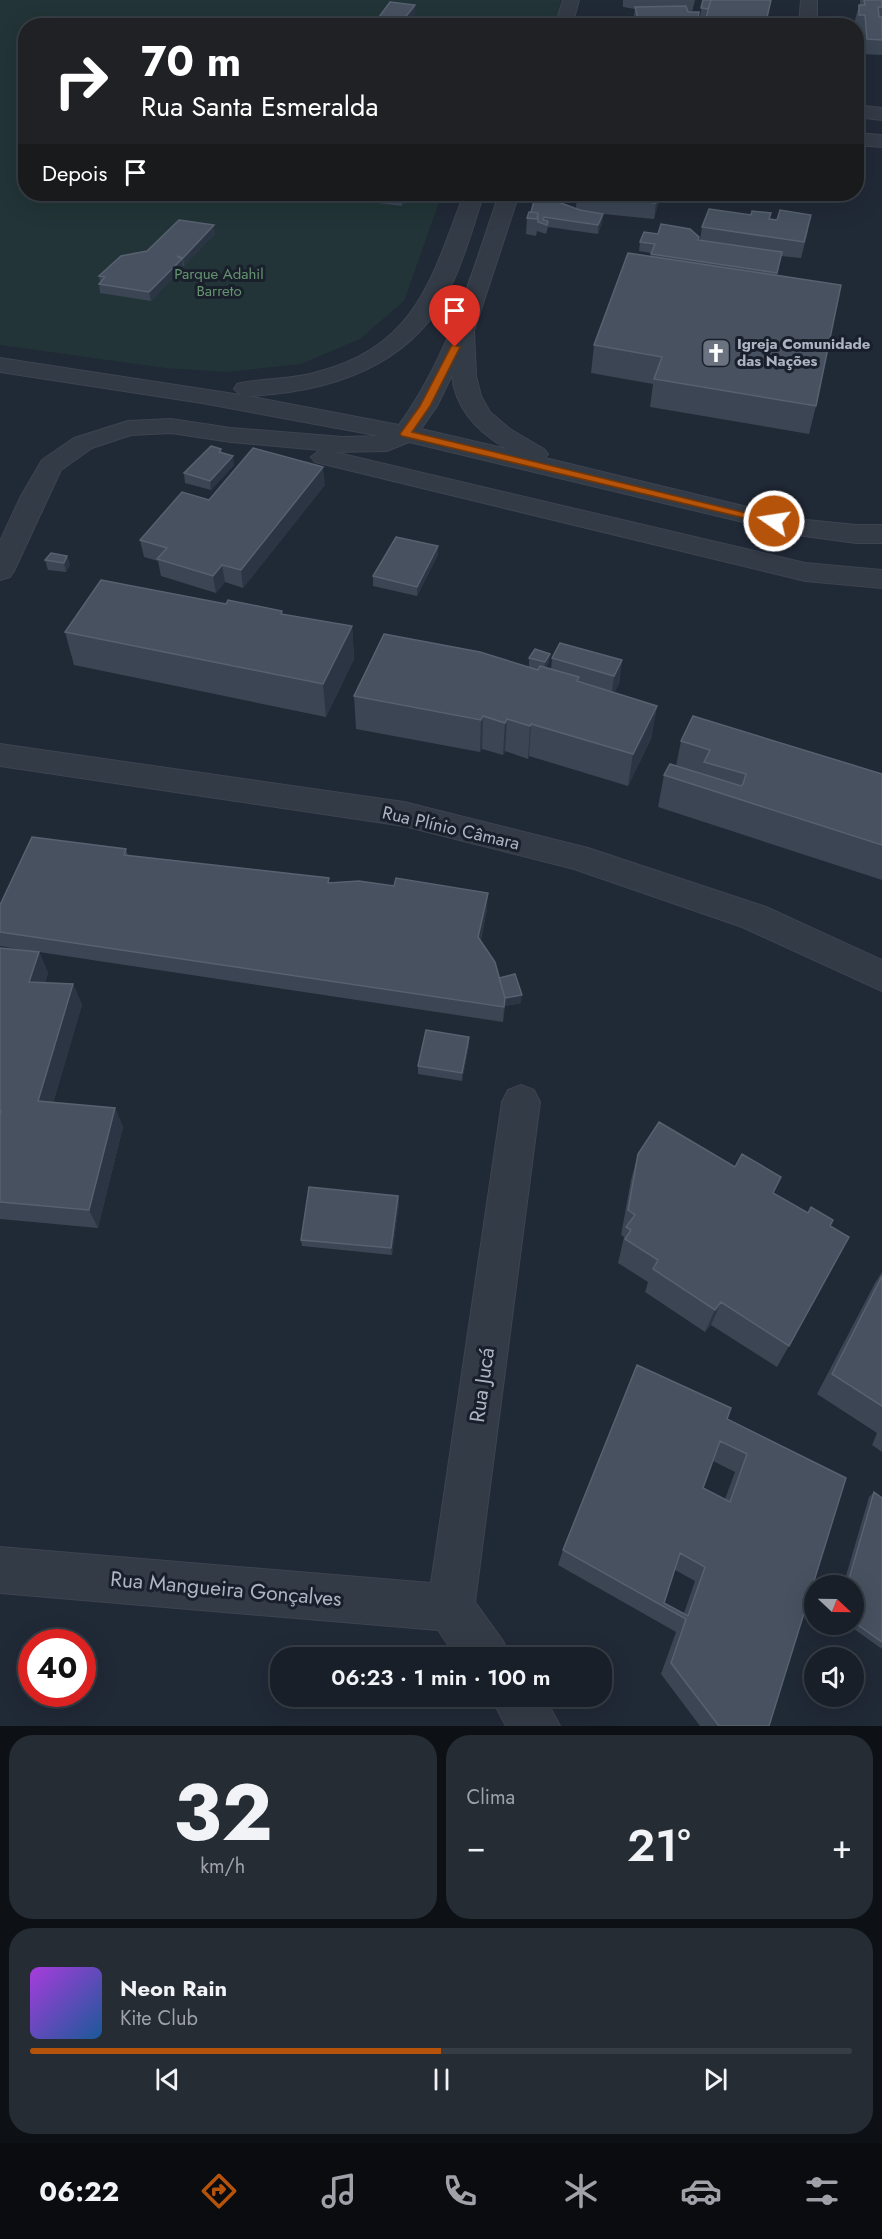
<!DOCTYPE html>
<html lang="pt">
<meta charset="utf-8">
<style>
body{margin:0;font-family:Jost,sans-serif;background:#252c34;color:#f1f3f6;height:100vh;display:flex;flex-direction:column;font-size:22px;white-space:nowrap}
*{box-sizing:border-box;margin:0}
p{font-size:20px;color:#9fa2a8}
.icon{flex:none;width:33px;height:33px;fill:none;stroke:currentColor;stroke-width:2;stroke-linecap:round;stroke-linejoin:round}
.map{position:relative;height:1726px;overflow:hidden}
.sheet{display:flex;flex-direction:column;gap:9px;padding:9px;background:#0d1116;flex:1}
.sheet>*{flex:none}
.banner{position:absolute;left:18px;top:18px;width:846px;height:183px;border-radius:24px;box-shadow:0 6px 24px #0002,0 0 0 2px #363d45;background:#202124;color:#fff;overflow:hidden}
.needle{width:39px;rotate:112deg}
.tools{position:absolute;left:804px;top:1575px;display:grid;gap:12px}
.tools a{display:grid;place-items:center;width:60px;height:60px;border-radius:50%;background:#181f28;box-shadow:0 6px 24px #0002,0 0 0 2px #363d45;font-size:30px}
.speed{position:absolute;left:18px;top:1629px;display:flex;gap:12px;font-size:30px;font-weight:700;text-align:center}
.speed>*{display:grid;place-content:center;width:78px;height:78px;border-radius:50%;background:#181f28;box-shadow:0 6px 24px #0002,0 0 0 2px #363d45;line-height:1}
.speed .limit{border:9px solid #d22;background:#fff;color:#111}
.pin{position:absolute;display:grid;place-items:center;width:51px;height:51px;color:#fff;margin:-62px -26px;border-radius:50% 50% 50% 0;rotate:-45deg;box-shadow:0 0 6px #0007}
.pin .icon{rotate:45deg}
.me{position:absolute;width:66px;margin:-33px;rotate:283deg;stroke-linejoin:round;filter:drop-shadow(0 0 4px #0008)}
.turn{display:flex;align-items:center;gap:21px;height:126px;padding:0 24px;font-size:27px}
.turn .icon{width:78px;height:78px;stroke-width:2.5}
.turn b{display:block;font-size:42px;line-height:51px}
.then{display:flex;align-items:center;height:57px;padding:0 24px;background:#0003;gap:12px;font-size:22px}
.big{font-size:45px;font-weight:600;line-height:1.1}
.sheet .tile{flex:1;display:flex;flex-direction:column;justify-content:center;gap:9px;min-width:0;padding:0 21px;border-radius:24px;background:#252c34}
.sheet .dial{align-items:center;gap:0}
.dial b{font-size:78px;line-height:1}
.song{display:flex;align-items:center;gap:18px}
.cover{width:72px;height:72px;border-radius:9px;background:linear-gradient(135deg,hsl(280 70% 55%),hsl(210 70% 35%))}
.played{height:6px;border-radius:3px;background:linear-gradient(90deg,#b45309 50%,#363d45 50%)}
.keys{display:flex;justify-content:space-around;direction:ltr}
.heat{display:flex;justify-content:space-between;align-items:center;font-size:33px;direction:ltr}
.sheet .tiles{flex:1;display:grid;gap:9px;grid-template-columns:1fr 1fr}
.tile:last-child{grid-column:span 2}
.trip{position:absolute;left:270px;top:1647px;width:342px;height:60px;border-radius:24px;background:#181f28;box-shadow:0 6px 24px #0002,0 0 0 2px #363d45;font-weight:600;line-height:60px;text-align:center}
.dock{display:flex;height:96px;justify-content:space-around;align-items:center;background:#0a0c10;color:#9fa2a8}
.dock .icon{width:42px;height:42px}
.dock .current{color:#b45309}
.dock b{font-size:27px;color:#f1f3f6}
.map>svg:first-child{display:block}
</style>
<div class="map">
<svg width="882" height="1726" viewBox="0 0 882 1726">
<rect width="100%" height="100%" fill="#202936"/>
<path fill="#223437" d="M0,0H561L556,26H26V194H442L404,301L360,339L301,364L227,372L165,368L0,345Z"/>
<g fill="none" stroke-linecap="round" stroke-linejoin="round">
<g stroke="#3d4450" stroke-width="2">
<path id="minor" d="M563,0H579L572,26H555Z
M801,0H817V26H799Z
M856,105L882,108V120L856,117Z
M856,133L882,135V147L856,145Z
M464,194H484C473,225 465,258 450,288C411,367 329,392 248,396L399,425C449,356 472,273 499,194H519L474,331L476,376L481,396L490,412L510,429L544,449L548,454L545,458L797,519L856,525H882V543H856L797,535L409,442L387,451L334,452L805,563L882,570V588L805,581L315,462L311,457L320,450L231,442L171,433L131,435L92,448L61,470L14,571L10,577L0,580V541L21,496L42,460L74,438L128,421L171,419L231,428L343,437L380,436L202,403L0,372V358L241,395L234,389L237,384C263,378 289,380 314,373C416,347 431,281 464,194ZM452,375C455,409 479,433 507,449L421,429L437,406Z
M0,744L404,802L588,848L766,907L882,960V991L742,927L574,869L404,826L0,766Z
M521,1085L534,1090L540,1102L475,1602L503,1641L510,1658H457L438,1630L0,1593V1547L431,1583L502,1102L508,1090Z
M490,1696H544L560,1726H506Z"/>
</g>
<use href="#minor" fill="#333b46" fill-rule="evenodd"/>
</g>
<path fill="#3b4554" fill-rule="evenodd" d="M623,0H695L692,12L697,26H634L633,22L635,9L623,7Z
M703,0L766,26H704L706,17L700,16Z
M860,0H882V55L863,54L862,31L856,30L855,20L859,5H860Z
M415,13L406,26L379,25V17Z
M370,194H406V199L402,206L370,202Z
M577,194H661L654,219L603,214L602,223L598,234L548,227L546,234L537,231L536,236L526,234L527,218L576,208Z
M770,219L808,231L801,258L781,256L777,275L816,406L809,434L650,407L653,384L591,373L594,345L651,256V253L639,251L640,242L700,240L702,227Z
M215,234L184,266H183V268L151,301L100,293L99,284L100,282L99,276L147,251Z
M221,449L222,452L234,465L211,490L185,483L184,473Z
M325,485L243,588L225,582L216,593L161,576L158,561L144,557L140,540L209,500Z
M438,555L417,596L373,586V576Z
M67,556L70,565L66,572L48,570L45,560Z
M282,614L352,626L354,659L326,717L74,665L65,632Z
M529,658L549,663L546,668L551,669L552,658L622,660L619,684L614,693L657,706L651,739L628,786L529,756L528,759L505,751L503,755L482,749L480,752L356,729L354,696L529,667Z
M681,741L882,774V880L658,807L664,775L676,766Z
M126,849L128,856L329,883L487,909L481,940L499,978L521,1003L505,1006L503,1022L39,952L48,973L45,983L73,984L82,1005L53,1103L115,1108L123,1127L98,1228L0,1219V948L29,951L0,946V932Z
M469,1045L462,1081L418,1074V1066Z
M638,1154L774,1193L789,1346L777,1367L711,1325L705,1332L645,1292L648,1282L618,1263L624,1237L621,1235L631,1180Z
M398,1196L399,1203L392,1255L302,1246L301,1240Z
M882,1272V1452L872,1445L877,1433L817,1394L875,1283Z
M727,1419L846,1478L769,1726H700L661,1674L676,1632L558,1565L563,1550ZM713,1461L735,1472L725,1499L703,1488ZM675,1570L695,1581L684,1613L664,1603Z
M874,1492L882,1498V1649L847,1624H854V1586H843L869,1497Z"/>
<path fill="#2b3543" d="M415,5V13L406,26H403V20Z
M401,194H406V199L402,206Z
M659,194H661L654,219L656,203Z
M603,214L602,223L598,234V225Z
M214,225L215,234L184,266L183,258Z
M182,259L183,268L151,301L149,292Z
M233,456L234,465L211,490L210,481Z
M323,467L325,485L243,588L241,570Z
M438,546V555L417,596V587Z
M67,556L70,565L66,572L64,563Z
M222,565L225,582L216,593L213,576Z
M352,626L354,659L326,717L323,684Z
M550,654L549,663L544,672L545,662Z
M622,660L619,684L611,699L614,676Z
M657,706L651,739L628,786L633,754Z
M483,716L482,749L480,752L481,720Z
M507,719L505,751L503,755L505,723Z
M531,724L529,756L528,759L530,726Z
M488,893L487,909L478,952V937Z
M39,952L48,973L38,1003L29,982Z
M73,984L82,1005L48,1121L38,1101Z
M522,995L521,1003L505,1006L503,1022L504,1006L503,998Z
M469,1037V1045L462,1081V1073Z
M115,1108L123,1127L98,1228L89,1210Z
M398,1196L399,1203L392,1255L391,1248Z
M721,1302L711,1325L705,1332L715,1310Z"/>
<path fill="#475160" stroke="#576170" stroke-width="1.5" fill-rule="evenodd" d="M703,0H711L708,9L701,8Z
M711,0H771L765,26H718L719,22L705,21Z
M864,0H882V7H878L879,17H882V40L867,39L865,15H859V5H865Z
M390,2L415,5L403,20L379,17Z
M686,6L688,12H699L697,26H640L635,7Z
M536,194L580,210L603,214L598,225L544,217L543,220L548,221L547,225L538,222V213L531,212Z
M577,194H659L656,203Z
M709,209L751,215L752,211L771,213L769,219L777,220L780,210L811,215L804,242L702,227Z
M529,212L538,213L537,219L527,218Z
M179,220L214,225L183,258L177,256L182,259L149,292L99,284L105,277L99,276L121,256L147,251Z
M661,224L690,229L699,237L698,240L782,252L777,273L651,254L655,244L640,242L644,232L658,234Z
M628,253L841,285L816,406L654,379L662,357L594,345Z
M211,446L221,449L219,452L233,456L210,481L184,473Z
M253,448L323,467L241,570L222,565L213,576L157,559L167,548L140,540L182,492L209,500Z
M396,537L438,546L417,587L373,576Z
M51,553L67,556L64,563L45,560Z
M101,580L226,604L228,600L282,611L281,614L352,626L323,684L65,632Z
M384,634L480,652L538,670L540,666L579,677L577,681L657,706L633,754L531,724L530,726L507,719L505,723L483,716L481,720L354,696Z
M560,643L622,660L614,676L552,658Z
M535,649L550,654L545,662L529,658Z
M693,716L882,774V845L664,775L670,764L741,786L743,784L746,774L704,762L710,750L681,741Z
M32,837L126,849L124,855L329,878L328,883L359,881L394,886L396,878L488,893L478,937L495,962L505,998L504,1007L0,932V905Z
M0,948L39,952L29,982L73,984L38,1101L115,1108L89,1210L0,1202V1115L1,1111H0Z
M515,974L522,995L505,998L499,978Z
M426,1030L469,1037L462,1073L418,1066Z
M659,1122L735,1167L742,1154L781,1177L773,1193L808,1213L811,1207L833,1220L830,1226L849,1237L789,1346L721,1302L715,1310L653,1269L658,1260L625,1239L631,1230L626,1227L635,1215L628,1210L638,1154Z
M309,1187L398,1196L391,1248L301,1240Z
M882,1276V1406L832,1374Z
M637,1365L731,1408L727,1419L846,1478L769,1726H719L671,1663L686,1619L563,1550ZM720,1441L747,1454L730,1502L703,1488ZM680,1553L705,1567L688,1616L664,1603Z
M874,1492L882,1498V1642L854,1622V1586H847Z"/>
<path fill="#b45309" stroke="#753606" stroke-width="1.5" d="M452,345L460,347L430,406L412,432L779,521L774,525L402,436L400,434L420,406Z"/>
<defs>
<g id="church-square" transform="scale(1.5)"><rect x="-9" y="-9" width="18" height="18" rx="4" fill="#6b7280" stroke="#19202b"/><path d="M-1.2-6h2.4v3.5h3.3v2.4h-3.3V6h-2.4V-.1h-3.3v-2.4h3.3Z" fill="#fff"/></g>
</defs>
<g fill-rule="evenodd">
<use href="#church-square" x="716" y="353"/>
</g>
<g text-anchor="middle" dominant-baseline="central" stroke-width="6" stroke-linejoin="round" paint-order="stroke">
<g font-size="15" fill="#669371" stroke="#19202b">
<text x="219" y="274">Parque Adahil<tspan x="219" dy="17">Barreto</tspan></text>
</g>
<g font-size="15" font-weight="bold" fill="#adb5c3" stroke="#19202b" text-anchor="start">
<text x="737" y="344">Igreja Comunidade<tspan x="737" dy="17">das Nações</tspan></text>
</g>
<g font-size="18" fill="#adb5c3" stroke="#19202b">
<text transform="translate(451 828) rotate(13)">Rua Plínio Câmara</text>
</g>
<g font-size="21" fill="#adb5c3" stroke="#19202b">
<text transform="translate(482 1385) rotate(-82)">Rua Jucá</text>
<text transform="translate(226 1589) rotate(5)">Rua Mangueira Gonçalves</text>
</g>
</g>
</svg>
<div class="tools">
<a><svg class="needle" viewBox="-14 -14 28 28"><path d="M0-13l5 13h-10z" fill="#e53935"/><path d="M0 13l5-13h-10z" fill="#9fa2a8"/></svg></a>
<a><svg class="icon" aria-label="sound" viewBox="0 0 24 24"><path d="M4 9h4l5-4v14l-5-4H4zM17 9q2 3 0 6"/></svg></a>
</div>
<div class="speed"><div class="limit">40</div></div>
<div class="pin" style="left:455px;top:347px;background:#d93025"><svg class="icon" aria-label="arrive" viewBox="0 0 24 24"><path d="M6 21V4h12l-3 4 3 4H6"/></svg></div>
<svg class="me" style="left:774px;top:521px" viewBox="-20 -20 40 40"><circle r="17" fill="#b45309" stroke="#fff" stroke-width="3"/><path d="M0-11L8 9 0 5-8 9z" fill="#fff"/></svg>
<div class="trip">06:23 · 1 min · 100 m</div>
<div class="banner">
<div class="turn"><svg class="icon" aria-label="right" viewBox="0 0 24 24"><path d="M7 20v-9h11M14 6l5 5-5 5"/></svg><div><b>70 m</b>Rua Santa Esmeralda</div></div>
<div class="then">Depois<svg class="icon" aria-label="arrive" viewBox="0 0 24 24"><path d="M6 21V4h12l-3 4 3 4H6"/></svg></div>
</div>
</div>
<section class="sheet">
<div class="tiles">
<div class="tile dial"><b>32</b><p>km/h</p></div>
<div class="tile"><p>Clima</p>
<div class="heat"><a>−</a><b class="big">21°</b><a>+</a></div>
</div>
<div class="tile">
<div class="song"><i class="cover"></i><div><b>Neon Rain</b><p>Kite Club</p></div></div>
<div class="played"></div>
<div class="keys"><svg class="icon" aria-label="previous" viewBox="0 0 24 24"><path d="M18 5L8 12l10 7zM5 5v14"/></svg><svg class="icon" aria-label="pause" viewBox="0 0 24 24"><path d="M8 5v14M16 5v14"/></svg><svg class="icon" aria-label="next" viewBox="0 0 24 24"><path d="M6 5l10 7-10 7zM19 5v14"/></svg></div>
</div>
</div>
</section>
<nav class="dock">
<b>06:22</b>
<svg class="icon current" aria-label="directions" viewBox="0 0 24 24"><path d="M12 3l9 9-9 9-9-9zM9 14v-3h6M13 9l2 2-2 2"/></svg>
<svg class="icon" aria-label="music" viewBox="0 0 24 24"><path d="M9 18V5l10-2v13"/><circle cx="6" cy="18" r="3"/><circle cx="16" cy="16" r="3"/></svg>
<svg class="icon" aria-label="phone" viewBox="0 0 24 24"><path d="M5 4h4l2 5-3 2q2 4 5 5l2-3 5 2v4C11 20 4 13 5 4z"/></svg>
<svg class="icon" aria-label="climate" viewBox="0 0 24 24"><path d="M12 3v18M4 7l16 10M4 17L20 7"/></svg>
<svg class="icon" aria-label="car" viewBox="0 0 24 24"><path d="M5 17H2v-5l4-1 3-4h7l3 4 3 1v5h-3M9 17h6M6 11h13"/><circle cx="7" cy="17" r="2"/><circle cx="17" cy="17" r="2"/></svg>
<svg class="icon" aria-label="filters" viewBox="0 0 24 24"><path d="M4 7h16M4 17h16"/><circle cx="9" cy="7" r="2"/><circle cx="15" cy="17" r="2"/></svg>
</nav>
